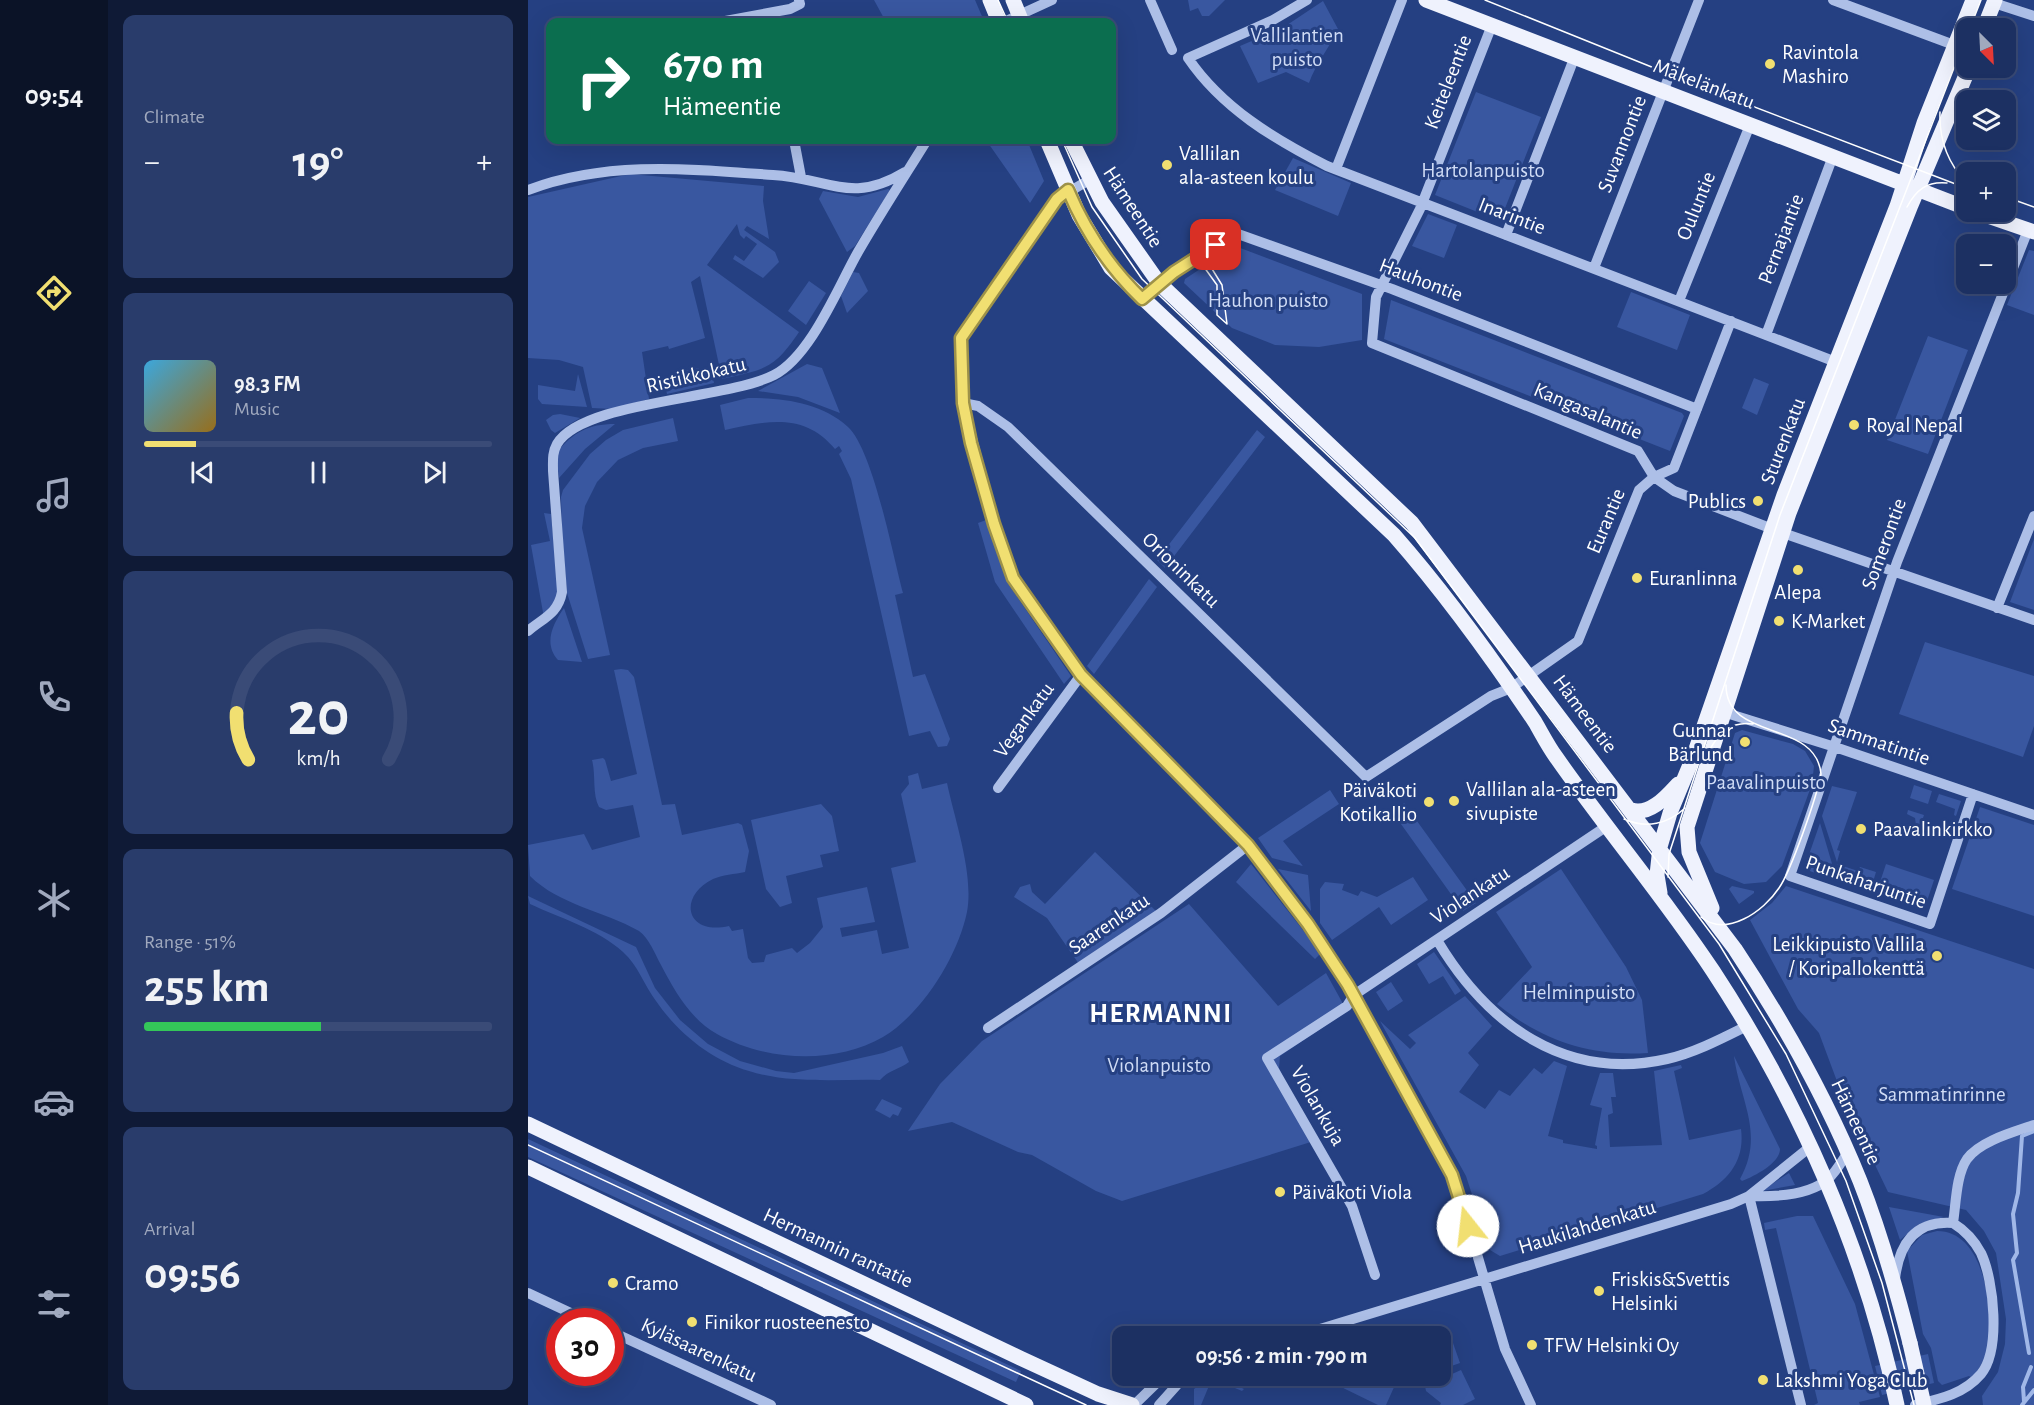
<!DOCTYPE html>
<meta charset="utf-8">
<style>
body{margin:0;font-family:"Alegreya Sans",sans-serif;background:#293c6b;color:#f1f3f6;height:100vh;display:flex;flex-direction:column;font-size:22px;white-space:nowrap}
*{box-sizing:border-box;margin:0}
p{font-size:20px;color:#a0a9be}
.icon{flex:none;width:33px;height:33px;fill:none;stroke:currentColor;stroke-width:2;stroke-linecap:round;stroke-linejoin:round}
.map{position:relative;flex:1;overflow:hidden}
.drawer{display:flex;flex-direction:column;gap:15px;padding:15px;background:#0f1a36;width:420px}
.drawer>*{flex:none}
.hud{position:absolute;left:18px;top:18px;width:570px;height:126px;border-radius:12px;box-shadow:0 6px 24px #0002,0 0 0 2px #3a4b77;background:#0b6e4f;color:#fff;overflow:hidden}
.needle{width:39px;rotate:156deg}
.controls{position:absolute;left:1428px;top:18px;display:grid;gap:12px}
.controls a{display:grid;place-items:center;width:60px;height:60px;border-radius:12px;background:#1c3062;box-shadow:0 6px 24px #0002,0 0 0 2px #3a4b77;font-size:30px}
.speed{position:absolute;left:18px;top:1308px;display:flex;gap:12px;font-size:30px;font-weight:700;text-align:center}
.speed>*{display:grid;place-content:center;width:78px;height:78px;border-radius:50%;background:#1c3062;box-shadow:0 6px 24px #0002,0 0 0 2px #3a4b77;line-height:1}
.speed .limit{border:9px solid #d22;background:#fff;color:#111}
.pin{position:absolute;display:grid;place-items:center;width:51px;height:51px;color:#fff;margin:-26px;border-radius:12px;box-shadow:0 3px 9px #0006}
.me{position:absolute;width:66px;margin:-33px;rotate:344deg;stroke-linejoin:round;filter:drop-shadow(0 0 4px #0008)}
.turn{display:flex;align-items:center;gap:21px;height:126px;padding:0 18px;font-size:27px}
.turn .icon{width:78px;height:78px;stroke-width:2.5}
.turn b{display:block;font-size:42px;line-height:51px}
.big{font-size:45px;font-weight:700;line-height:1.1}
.drawer .tile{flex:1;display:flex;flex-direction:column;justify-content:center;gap:9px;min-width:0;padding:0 21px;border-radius:12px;background:#293c6b}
.drawer .dial{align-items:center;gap:0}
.dial svg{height:156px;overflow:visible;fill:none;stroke:#3a4b77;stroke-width:7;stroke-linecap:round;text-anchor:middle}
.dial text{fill:#f1f3f6;stroke:none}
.song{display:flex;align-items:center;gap:18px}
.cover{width:72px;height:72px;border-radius:9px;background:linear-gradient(135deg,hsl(200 70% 55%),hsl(40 70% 35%))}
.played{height:6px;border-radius:3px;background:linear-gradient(90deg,#f1df71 15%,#3a4b77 15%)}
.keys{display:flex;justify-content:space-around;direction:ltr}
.heat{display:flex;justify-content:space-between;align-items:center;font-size:33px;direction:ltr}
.charge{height:9px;border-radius:4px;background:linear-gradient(90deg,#34c759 51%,#3a4b77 0)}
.trip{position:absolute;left:584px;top:1326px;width:339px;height:60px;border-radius:12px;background:#1c3062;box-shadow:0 6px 24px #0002,0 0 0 2px #3a4b77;font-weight:700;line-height:60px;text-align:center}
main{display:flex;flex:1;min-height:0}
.menu{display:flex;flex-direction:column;width:108px;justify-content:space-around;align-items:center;background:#0b1327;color:#a0a9be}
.menu .icon{width:42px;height:42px}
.menu .selected{color:#f1df71}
.menu b{font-size:27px;color:#f1f3f6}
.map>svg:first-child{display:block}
</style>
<main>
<nav class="menu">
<b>09:54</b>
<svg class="icon selected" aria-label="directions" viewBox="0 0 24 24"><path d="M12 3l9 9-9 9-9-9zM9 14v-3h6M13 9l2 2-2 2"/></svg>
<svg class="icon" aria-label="music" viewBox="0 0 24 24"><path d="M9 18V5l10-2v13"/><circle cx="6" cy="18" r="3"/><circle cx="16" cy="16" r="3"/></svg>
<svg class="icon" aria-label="phone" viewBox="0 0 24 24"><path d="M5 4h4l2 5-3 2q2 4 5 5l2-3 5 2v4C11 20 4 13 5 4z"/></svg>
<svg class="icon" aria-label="climate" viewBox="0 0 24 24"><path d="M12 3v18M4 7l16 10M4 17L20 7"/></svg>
<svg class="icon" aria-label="car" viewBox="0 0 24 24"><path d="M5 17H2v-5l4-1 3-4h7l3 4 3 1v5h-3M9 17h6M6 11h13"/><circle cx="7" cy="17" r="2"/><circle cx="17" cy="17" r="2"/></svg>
<svg class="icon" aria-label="filters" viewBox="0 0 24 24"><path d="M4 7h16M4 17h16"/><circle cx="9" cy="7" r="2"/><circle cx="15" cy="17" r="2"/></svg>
</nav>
<section class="drawer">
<div class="tile"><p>Climate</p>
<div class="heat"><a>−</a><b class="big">19°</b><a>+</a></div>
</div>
<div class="tile">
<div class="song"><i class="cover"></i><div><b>98.3 FM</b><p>Music</p></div></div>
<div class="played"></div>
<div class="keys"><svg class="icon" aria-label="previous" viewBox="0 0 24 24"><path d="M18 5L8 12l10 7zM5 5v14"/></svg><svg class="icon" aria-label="pause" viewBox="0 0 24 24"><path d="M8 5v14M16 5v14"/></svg><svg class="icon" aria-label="next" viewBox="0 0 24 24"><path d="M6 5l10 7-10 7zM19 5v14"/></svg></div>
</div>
<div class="tile dial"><svg viewBox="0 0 100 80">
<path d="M14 69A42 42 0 1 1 86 69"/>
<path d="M14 69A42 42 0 0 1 8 45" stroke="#f1df71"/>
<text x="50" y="56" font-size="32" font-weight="700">20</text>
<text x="50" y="72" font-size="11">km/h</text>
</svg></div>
<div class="tile"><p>Range · 51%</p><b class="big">255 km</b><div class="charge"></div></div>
<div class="tile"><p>Arrival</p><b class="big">09:56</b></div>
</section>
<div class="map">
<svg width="1506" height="1405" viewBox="0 0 1506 1405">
<rect width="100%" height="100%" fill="#254082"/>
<path fill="#3957a0" d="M346,0H447L456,21L358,22Z
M660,0H697L681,16H674L670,8L662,11Z
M795,1L810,29C801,49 788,63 781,83L758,72L730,83L712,46L756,27Z
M948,92L1013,117L972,221L907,195Z
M458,140H499L516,181L502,203Z
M765,158L823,183L810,216L747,190Z
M102,174L236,186L235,201L241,239L219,226L216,230L247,252L251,262L235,278L205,259L207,255L216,261L229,244L218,236L216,239L212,235L209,224L179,265L271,332C246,369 238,369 194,379L172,276L163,282L177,338L141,349L140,346L114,352L121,399L85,409L64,408L55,367L31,360L0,358V197Z
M360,189L362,190L327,246L319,252L291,199L295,191L330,197Z
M900,214L929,225L916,258L884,246Z
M707,246L834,294V340L791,347L747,345L704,328L656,283L657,279Z
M1501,250L1506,251V315L1479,305Z
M325,272L331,273L340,291L319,313L313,296Z
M281,281L298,293L278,325L260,311Z
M1103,292L1162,315L1149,350L1089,327Z
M863,300L1154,413L1156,416L1142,451L856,339Z
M1400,336L1440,350L1400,454L1359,440Z
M279,364L294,368L312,413L270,397L230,391Z
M171,368L172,371L183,369L186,383L139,394L136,379L146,377V373Z
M50,374L59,407L14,404L10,399V385L47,391Z
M1226,378L1241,384L1229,415L1214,408Z
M220,398C254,398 293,402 320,427C345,450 365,556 375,593L367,595L385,677L397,674L422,739L419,746L410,747L402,731L381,736L323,479L311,454L314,451L311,446L307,449C276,412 239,421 197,430L192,405Z
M32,414L52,418L27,433L23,430L18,420L25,415Z
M145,418L150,441L115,448L90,460L69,482L57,506L54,528L82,655L60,659L39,593L34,533L33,497L35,490L62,454L78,440L95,430Z
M87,424L57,449L31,478L28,453C46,432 60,424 87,424Z
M729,430L737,437L637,568L629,560Z
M16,513L23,514L30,587L28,599L16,618L3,545L22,541Z
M458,520L481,585L543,676L536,684L467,582L450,523Z
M1506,539V610L1482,602Z
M621,579L629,587L566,674L559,666Z
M36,608L54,662L30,660C15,643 25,624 36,608Z
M1397,642L1506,676V726L1495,757L1371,714Z
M93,669L100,670L106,677L134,805L147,804L154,835L210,823L214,825L221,851L217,872C207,874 194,875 185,879C149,897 158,936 201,926L204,931L215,929L220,958L224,963L236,962L238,955L264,948L269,953L282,943L295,927L289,898L339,887L347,922L312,928L314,937L349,930L354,954L381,948L363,868L388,862L373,794L381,784L380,776L390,773L394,789L419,783C427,821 446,874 439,912C430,956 394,1014 355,1037C307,1065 237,1061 189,1034C163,1020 146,990 133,965C127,954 121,938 111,931C76,911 31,905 2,876L0,845L56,834L64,850L112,837L105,805L78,810L71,807C64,794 68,774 64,760L75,758L77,760L83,781L109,774L86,670Z
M1214,730L1265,744L1277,751L1286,766L1284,784L1254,866L1238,882L1216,884L1187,872L1172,843L1207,733Z
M1386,785L1404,791L1400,804L1382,798Z
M1304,786L1329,792L1309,850L1312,851L1309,862L1294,816Z
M802,790L811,804L755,841L775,866L744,858L730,838Z
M1411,794L1433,801L1428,816L1426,815L1427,809L1408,802Z
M876,803L948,903L935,911L868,817Z
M293,804L304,816L311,851L292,855L295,867L258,876L264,903L252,907L238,889L223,820Z
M1452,807L1506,825V916L1424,889Z
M1380,810L1396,815L1388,839L1371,834L1373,829L1382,831L1388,825L1387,818L1379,814Z
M1292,823L1305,867L1324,886L1276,869Z
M567,852L628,911L551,964L519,918L486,897L492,887L502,884L504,892L517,904Z
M723,864L793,953L787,959L708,882Z
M1309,864L1330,871L1332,867L1348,872L1342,892L1329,887Z
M1358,864L1406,880L1396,910L1348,894Z
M750,869L780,875L783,911Z
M1033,869L1098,967L1114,1000L1120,1053C1063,1057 1014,1041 969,1004L1004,967L968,912Z
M885,877L900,900L863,925L851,907L804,940L792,923V889L797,882L816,884L814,890L830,896L833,891L849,897Z
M1204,886L1226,891V893L1211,904L1201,889Z
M1258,886L1506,969V1405H1455L1454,1396L1470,1372L1477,1344L1478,1319L1468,1253L1456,1231L1438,1210L1360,1192L1316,1100L1291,1033L1270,1009L1222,920L1244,903Z
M0,896L108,947L127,988L152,1020L180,1044L212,1061L248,1071L266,1073L355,1053L374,1046L381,1062C370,1070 361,1070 352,1080C310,1079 262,1084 221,1071C183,1060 150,1033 128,1001C116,985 110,965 95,952C70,929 32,918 2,904Z
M661,904L750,1006L798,973L819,1011L752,1056L751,1068L786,1141L594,1201L568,1191L504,1155L490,1152L424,1122L380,1131L412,1084L454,1041Z
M906,952L933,991L927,995L915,976L901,984L889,964Z
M863,982L875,1001L860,1011L848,992Z
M937,996L964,1026L940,1053L951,1065L931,1092L957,1109L971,1090L982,1096L1006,1068L1014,1074L1026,1061L1039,1066L1020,1136L1035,1140V1143L1069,1149V1146L1067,1145L1074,1108L1062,1105L1072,1073H1085L1088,1097H1083L1085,1113L1080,1115L1082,1147L1134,1145L1126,1071L1153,1065L1154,1068L1146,1071L1161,1140L1213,1129C1217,1160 1201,1180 1175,1194L972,1256L962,1250L938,1176L852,1021L882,1049L888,1043L880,1035Z
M1206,1056L1252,1149C1252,1163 1227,1176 1214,1181L1212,1179C1237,1134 1212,1101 1206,1056Z
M354,1099L374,1108L370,1116L365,1114L362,1118L347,1110Z
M0,1139L493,1371L488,1382L0,1157Z
M1261,1173L1267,1185L1234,1191L1236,1189Z
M1361,1207L1416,1217L1391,1224L1372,1240Z
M1269,1216H1285L1327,1304L1352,1397L1331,1402L1332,1405H1286L1290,1403L1248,1228L1237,1230L1236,1223Z
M1409,1231C1459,1231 1467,1317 1458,1354C1456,1362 1449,1371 1444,1378L1441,1376L1414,1385L1410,1381L1403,1348L1395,1334L1379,1251L1394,1235Z
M925,1343L932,1363L912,1370V1347Z
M1400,1354L1406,1383L1354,1395L1347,1366Z
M933,1370L947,1399L935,1405H912L913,1403L898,1391L897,1386Z
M819,1376H865L867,1385L858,1405H850L809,1385L807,1379Z
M690,1377L716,1389L714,1391L688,1380L683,1381L673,1405H666V1389L674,1383Z"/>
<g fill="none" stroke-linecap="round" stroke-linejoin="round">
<path stroke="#a1b8e8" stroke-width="4" d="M1501,1353L1485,1260L1489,1253L1485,1214L1490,1193L1494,1136L1506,1131
M1496,1401L1495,1387L1503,1367
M1494,1405L1506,1390"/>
<path stroke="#adbfe7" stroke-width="10" d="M622,0L644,50
M779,0L745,20L660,58C694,108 746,139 799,166L1313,364
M1305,0L1426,45
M1466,3L1506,16
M192,22L262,9L272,4L271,0
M476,22L524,0
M964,25L892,209L848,297L844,343L1110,451L1126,477L1146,491L1255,533L1506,620
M266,140L273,177
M808,169L874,0
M561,180L529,199L433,338L435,403L466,524L485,578L553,675L720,845L780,924L820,985L928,1183L977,1349L1003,1405
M0,190C79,160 163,169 245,175C300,178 323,205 377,172
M978,235L1047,56
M1066,268L1171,0
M614,299L646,271L710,234L864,289L1169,409
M1151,301L1222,125
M1238,335L1305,156
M435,403L450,406L480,427L838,777L963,696L983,688L1050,641L1111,490L1126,477L1146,468L1203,321
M1469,608L1506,516
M0,631C15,618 30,614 34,592L25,471C25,461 24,453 29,444C54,401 197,400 246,375C283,356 310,287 330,252C352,214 376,177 399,140
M1192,711L1307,747L1506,815
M470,788L553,675
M1445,794L1402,924L1262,876L1369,562L1500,230
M909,940C959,1024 1037,1082 1139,1059C1166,1053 1193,1039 1219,1026
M460,1028L633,913L720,845
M1221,1196L1273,1405
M1221,1196C1246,1197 1281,1196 1300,1179C1308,1172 1314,1161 1320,1152
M1425,1223C1428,1204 1428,1175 1439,1159C1452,1141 1486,1132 1506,1125
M847,1275L824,1206L739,1058L819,1006L826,995L1079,826
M1367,1279C1371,1244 1387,1220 1425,1223C1438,1231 1446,1240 1453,1253C1466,1280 1473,1350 1453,1374C1436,1394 1412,1399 1387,1405
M0,1293L62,1322
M82,1331L243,1405
M769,1336L1203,1204L1221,1196L1282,1147
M606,1405L636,1376
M631,1405L657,1376"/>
<path stroke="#eff2fd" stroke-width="15" d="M462,0L471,22
M485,0L494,22
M898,0L1438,208
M1456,28L1467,0
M519,140L551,215L583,268L866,535C917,593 964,658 1007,722C1014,734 1020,746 1028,757C1079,830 1136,897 1185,971C1271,1102 1337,1251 1369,1405
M543,140L574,202L631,283L884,523L1207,949C1256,1023 1299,1099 1332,1181C1353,1234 1368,1288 1382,1343
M1448,212L1506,232
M1103,810C1122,816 1139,796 1150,784
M1132,893L1129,875L1132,847L1142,813L1166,755L1256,495L1369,206L1396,123L1445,0
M1184,908L1161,852L1159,827L1261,513L1383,205L1441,68
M0,1124L492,1358L570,1394L604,1405
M0,1167L498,1405"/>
<path stroke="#fff" stroke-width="1.5" d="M470,0L480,22
M957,0L1151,78L1438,188
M1442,28L1453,0
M1412,112C1411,140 1419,162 1438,182
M534,140L564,207L614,279L887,538L1191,944L1258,1054L1318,1181L1354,1283L1386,1405
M1478,197L1506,207
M1379,207C1388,190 1399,181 1419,183
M681,264L694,285L699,324L689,315V285L676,267Z
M1180,753C1190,733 1203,721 1225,724
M1096,819C1118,829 1140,824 1157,808
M1140,877L1141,854L1252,515L1438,37
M1173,917C1198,938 1236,911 1251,888C1263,871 1289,796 1293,774C1288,719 1198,742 1198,685
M0,1145L558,1405"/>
<path stroke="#eff2fd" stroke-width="15" d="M1382,1343L1396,1405"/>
</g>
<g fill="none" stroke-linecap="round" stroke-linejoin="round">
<g stroke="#9d9149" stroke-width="15">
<path id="route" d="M688,245L646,272L614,299C581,267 558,233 540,190L529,199L433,338L435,403L443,443L466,524L485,578L553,675L720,845L780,924L820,985L924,1175L940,1226"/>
</g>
<use href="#route" stroke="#f1df71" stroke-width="10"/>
</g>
<g fill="#f1df71" stroke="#254082" stroke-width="2">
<circle cx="1242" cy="64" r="6"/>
<circle cx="639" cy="165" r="6"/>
<circle cx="1326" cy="425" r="6"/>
<circle cx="1230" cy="501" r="6"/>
<circle cx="1270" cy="570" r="6"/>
<circle cx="1109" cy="578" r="6"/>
<circle cx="1251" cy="621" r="6"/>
<circle cx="1217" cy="742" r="6"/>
<circle cx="926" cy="801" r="6"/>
<circle cx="901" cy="802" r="6"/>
<circle cx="1333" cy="829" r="6"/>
<circle cx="1409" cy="956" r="6"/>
<circle cx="752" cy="1192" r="6"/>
<circle cx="85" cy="1283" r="6"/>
<circle cx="1071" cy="1291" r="6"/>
<circle cx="164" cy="1322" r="6"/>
<circle cx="1004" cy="1345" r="6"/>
<circle cx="1235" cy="1380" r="6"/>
</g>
<g text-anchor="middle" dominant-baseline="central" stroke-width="6" stroke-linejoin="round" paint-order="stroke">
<g font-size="21" fill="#d0dcf6" stroke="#254082">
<text x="769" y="35">Vallilantien<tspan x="769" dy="24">puisto</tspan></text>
<text x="955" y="170">Hartolanpuisto</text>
<text x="740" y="300">Hauhon puisto</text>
<text x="1238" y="782">Paavalinpuisto</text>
<text x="1051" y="992">Helminpuisto</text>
<text x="631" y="1065">Violanpuisto</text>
<text x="1414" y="1094">Sammatinrinne</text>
</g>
<g font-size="21" fill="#fff" stroke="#254082" text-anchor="start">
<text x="1254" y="52">Ravintola<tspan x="1254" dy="24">Mashiro</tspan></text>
<text x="651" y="153">Vallilan<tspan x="651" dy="24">ala-asteen koulu</tspan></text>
<text x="1338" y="425">Royal Nepal</text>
<text x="1218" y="501" text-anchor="end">Publics</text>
<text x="1121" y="578">Euranlinna</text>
<text x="1270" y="592" text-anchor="middle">Alepa</text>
<text x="1263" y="621">K-Market</text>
<text x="1205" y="730" text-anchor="end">Gunnar<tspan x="1205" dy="24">Bärlund</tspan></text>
<text x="938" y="789">Vallilan ala-asteen<tspan x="938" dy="24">sivupiste</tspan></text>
<text x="889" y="790" text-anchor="end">Päiväkoti<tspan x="889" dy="24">Kotikallio</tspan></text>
<text x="1345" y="829">Paavalinkirkko</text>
<text x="1397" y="944" text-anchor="end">Leikkipuisto Vallila<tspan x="1397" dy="24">/ Koripallokenttä</tspan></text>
<text x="764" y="1192">Päiväkoti Viola</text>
<text x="1083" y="1279">Friskis&amp;Svettis<tspan x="1083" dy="24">Helsinki</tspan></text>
<text x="97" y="1283">Cramo</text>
<text x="176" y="1322">Finikor ruosteenesto</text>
<text x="1016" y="1345">TFW Helsinki Oy</text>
<text x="1247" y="1380">Lakshmi Yoga Club</text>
</g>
<g font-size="21" fill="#fff" stroke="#254082">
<text transform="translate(920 82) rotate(-69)">Keiteleentie</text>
<text transform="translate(1176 84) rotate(21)">Mäkelänkatu</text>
<text transform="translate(1094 144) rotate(-69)">Suvannontie</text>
<text transform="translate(1168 206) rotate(-68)">Ouluntie</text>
<text transform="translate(605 207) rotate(57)">Hämeentie</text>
<text transform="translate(984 216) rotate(21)">Inarintie</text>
<text transform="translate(1253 239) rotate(-69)">Pernajantie</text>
<text transform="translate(893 280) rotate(21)">Hauhontie</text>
<text transform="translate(168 375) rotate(-13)">Ristikkokatu</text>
<text transform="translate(1060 411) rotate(23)">Kangasalantie</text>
<text transform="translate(1255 441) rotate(-69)">Sturenkatu</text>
<text transform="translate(1078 521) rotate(-67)">Eurantie</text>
<text transform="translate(1356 544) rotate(-70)">Somerontie</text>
<text transform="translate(653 570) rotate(44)">Orioninkatu</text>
<text transform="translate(1057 714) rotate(53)">Hämeentie</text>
<text transform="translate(496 720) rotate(-54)">Vegankatu</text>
<text transform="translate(1351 742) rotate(19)">Sammatintie</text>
<text transform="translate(1338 882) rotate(19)">Punkaharjuntie</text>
<text transform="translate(942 895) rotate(-33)">Violankatu</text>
<text transform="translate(581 924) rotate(-34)">Saarenkatu</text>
<text transform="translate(790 1106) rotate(60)">Violankuja</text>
<text transform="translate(1328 1122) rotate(65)">Hämeentie</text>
<text transform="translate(1059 1227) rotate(-17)">Haukilahdenkatu</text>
<text transform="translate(310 1248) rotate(25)">Hermannin rantatie</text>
<text transform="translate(171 1350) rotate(25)">Kyläsaarenkatu</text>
</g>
<g font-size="27" font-weight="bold" letter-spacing="1.5" fill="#fff" stroke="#254082">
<text x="633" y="1013">HERMANNI</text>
</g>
</g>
</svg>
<div class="controls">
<a><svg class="needle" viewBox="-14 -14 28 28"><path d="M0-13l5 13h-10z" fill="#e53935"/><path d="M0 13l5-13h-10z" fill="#a0a9be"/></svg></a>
<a><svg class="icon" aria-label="layers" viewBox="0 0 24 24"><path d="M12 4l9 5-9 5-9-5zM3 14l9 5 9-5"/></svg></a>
<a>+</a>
<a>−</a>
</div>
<div class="speed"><div class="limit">30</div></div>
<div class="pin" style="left:688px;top:245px;background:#d93025"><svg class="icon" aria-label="arrive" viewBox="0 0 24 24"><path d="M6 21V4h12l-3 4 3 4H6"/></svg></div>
<svg class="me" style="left:940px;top:1226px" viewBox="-20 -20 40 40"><circle r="19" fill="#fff"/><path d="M0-13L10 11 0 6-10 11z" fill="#f1df71"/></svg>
<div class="trip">09:56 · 2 min · 790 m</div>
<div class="hud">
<div class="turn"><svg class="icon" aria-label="right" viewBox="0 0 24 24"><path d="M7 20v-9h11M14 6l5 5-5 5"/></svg><div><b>670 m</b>Hämeentie</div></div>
</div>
</div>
</main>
